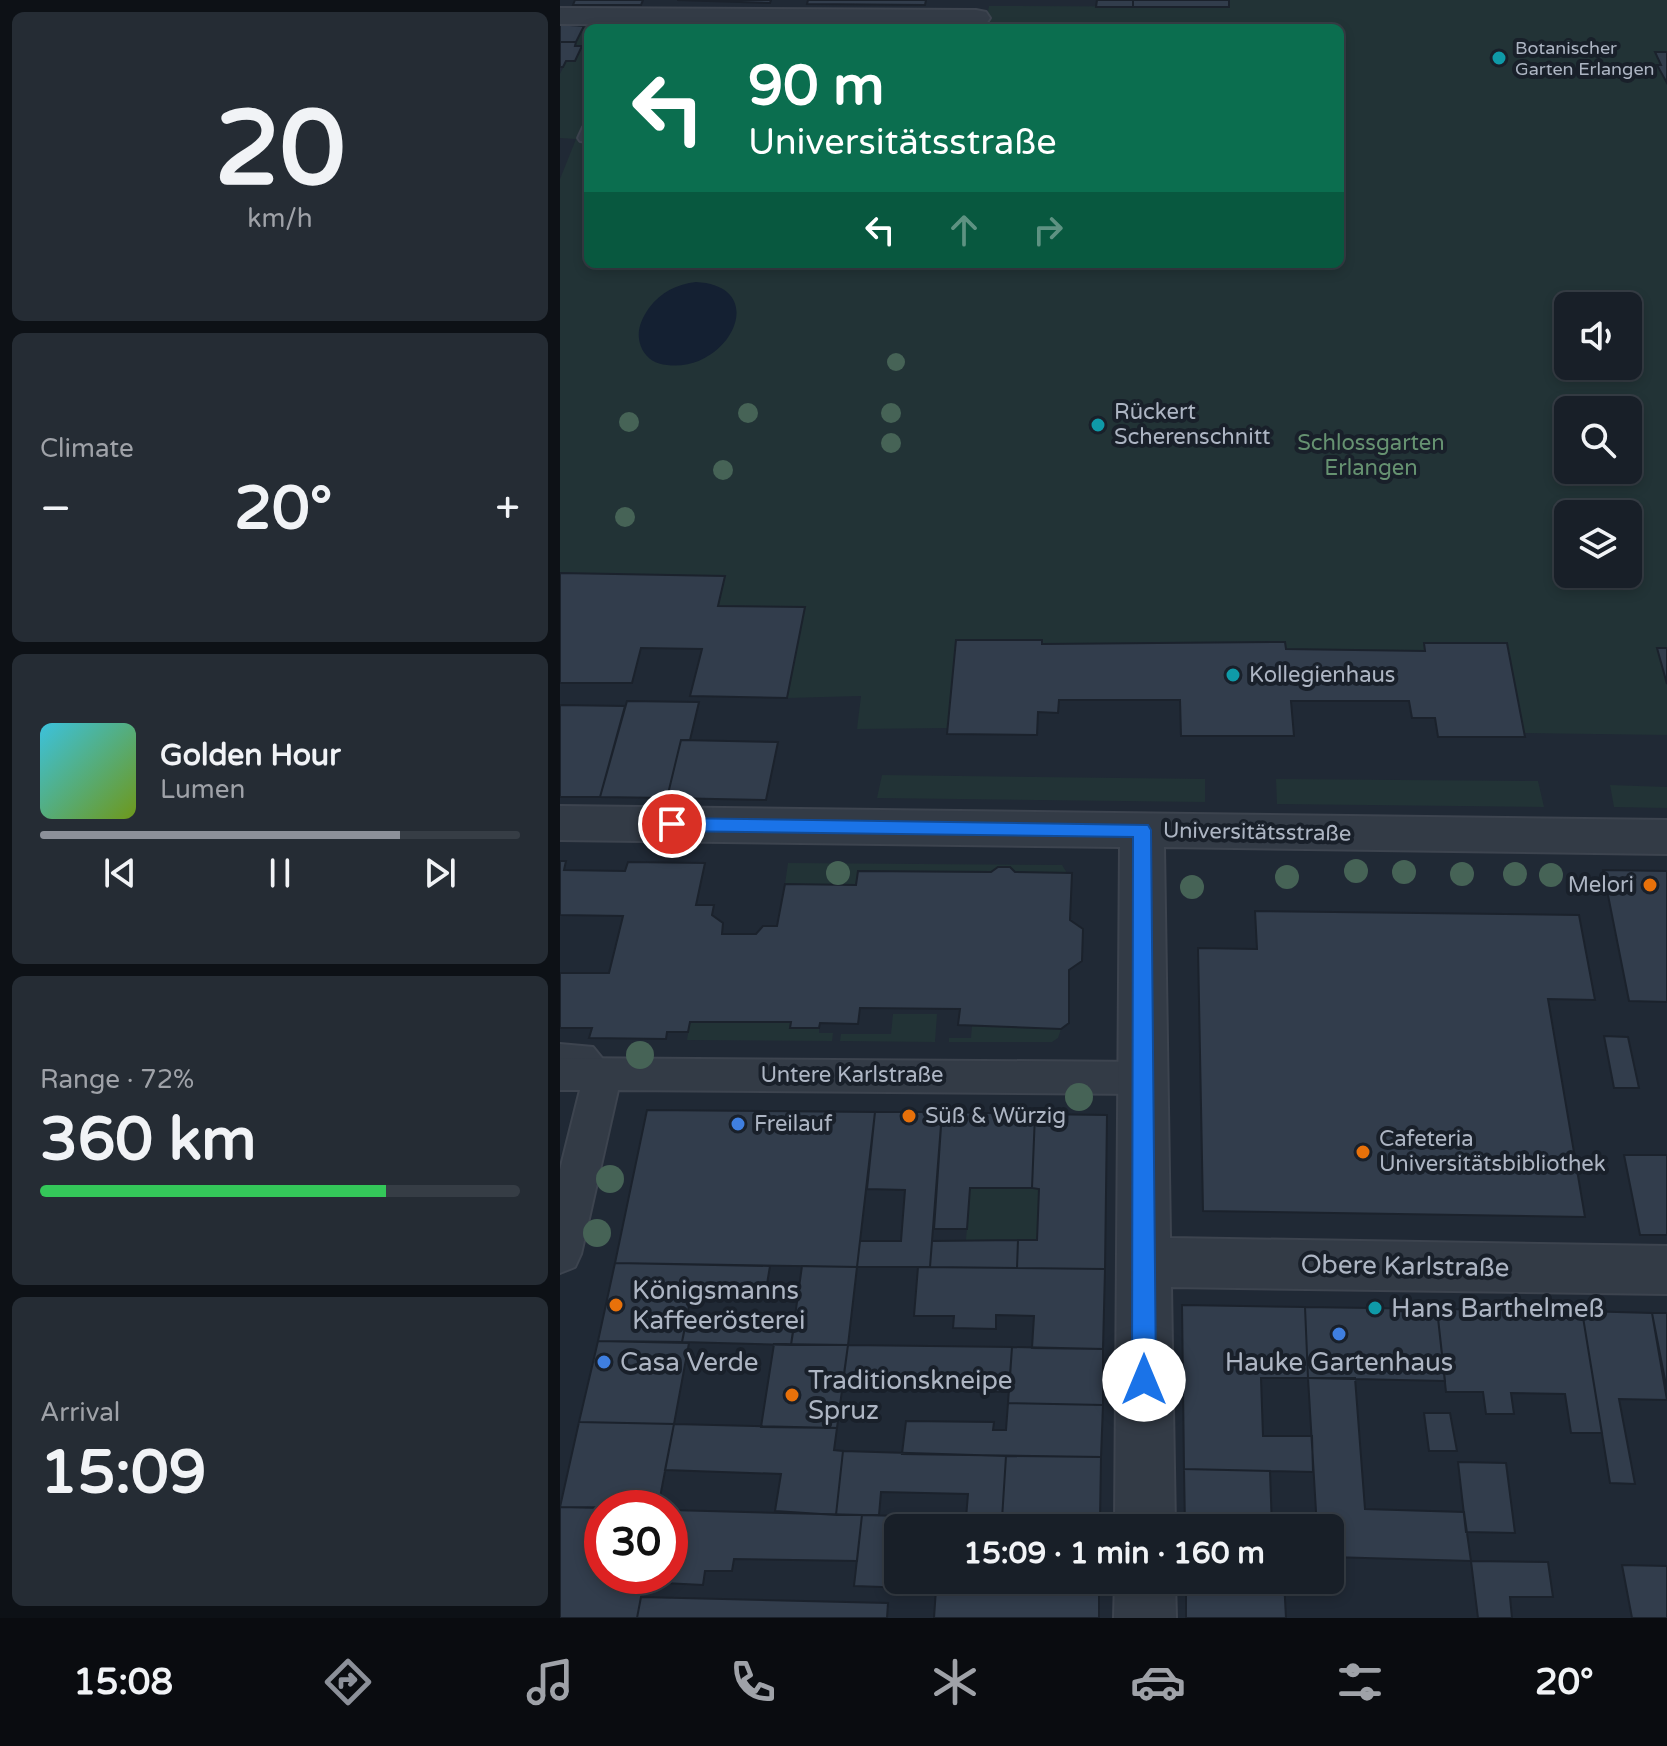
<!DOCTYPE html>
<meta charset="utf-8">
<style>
body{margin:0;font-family:"Varela Round",sans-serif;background:#252c34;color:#f1f3f6;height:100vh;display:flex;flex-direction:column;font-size:30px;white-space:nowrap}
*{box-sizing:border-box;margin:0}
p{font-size:26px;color:#9fa2a8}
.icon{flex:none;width:44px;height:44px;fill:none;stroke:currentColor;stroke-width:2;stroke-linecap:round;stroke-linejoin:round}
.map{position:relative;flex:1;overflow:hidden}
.side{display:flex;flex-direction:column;gap:12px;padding:12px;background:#0d1116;width:560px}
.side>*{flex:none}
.hud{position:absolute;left:24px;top:24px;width:760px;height:244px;border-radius:12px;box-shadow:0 4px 12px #0003,0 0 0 2px #363d45;background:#0b6e4f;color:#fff;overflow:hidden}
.tools{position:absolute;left:994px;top:292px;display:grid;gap:16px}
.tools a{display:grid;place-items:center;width:88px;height:88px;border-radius:12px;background:#181f28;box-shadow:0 4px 12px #0003,0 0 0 2px #363d45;font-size:40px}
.speed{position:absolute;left:24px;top:1490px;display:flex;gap:16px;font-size:40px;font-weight:700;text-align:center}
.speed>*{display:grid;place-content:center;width:104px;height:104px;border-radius:50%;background:#181f28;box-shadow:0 4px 12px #0003,0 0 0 2px #363d45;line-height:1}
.speed .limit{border:12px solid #d22;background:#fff;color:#111}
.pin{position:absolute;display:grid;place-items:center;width:68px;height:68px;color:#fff;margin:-34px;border:4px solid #fff;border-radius:50%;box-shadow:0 2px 8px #0007}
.me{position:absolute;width:88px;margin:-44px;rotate:0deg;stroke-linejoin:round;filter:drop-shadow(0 0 6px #0008)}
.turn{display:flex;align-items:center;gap:28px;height:168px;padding:0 32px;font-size:36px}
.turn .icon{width:104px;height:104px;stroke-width:2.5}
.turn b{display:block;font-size:56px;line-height:68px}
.lanes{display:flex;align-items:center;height:76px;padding:0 32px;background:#0003;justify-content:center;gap:40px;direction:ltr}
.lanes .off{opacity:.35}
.big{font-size:60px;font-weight:800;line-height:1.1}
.side .tile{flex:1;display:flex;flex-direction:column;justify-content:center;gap:12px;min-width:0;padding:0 28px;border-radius:12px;background:#252c34}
.side .dial{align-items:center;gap:0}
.dial b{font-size:104px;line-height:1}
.song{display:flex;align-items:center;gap:24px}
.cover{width:96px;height:96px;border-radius:12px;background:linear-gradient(135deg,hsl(190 70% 55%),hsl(80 70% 35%))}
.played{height:8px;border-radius:4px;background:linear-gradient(90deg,#8c9099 75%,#363d45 75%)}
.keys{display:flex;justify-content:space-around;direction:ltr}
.heat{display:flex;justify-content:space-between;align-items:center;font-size:44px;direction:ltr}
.charge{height:12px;border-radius:6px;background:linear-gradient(90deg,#34c759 72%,#363d45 0)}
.trip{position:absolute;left:324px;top:1514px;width:460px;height:80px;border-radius:12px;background:#181f28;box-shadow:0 4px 12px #0003,0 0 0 2px #363d45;font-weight:800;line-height:80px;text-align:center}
.tab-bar{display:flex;height:128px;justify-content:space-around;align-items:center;background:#0a0c10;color:#9fa2a8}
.tab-bar .icon{width:56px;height:56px}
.tab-bar .on{color:#8c9099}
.tab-bar b{font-size:36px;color:#f1f3f6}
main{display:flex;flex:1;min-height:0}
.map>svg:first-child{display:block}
</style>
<main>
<section class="side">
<div class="tile dial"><b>20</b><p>km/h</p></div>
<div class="tile"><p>Climate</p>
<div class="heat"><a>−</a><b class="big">20°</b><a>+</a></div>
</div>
<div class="tile">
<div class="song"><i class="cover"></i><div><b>Golden Hour</b><p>Lumen</p></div></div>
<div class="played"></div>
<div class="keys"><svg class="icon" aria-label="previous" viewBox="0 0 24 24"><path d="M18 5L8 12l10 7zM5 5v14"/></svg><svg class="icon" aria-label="pause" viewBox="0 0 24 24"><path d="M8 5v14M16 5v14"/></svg><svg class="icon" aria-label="next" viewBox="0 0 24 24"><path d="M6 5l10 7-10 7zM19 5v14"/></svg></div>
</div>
<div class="tile"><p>Range · 72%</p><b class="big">360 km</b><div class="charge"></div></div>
<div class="tile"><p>Arrival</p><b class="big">15:09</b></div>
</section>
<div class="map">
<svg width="1107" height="1618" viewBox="0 0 1107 1618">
<rect width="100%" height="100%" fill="#202935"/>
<path fill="#223336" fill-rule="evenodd" d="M669,0H1107V52H1096L1101,65L1098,66L1107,83V648L1097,649L1107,684V735L964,733L946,643H864L865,651L726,649L725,642L482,644L481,640H397L388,728L297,729L301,696L227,698L244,608L158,606L165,576L0,573V179L16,139L0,138V74L24,26H63L28,28V111L17,137L28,138L23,159H28V264H780V28H400L425,27L429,6L669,7ZM1008,306H1068V366H1008ZM1008,410H1068V470H1008ZM1008,514H1068V574H1008Z
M322,775L645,779V802L317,798Z
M716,779L978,781L984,807L717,804Z
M1050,785L1107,787V808L1054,807Z
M228,863L502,865L507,873L455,872L449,867H438L430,872L298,871L296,885L225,884Z
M333,1014H377L375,1042L280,1041L281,1034H331Z
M130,1022H231V1028H259V1033H273L272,1041L127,1040Z
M412,1025L501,1029L498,1038L492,1042H389V1038H411Z
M410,1188L479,1189L477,1240H406Z"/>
<path fill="#142032" d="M136,282C212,286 169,373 107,365C96,364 87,359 82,349C75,334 80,321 89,308C101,292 117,284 136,282Z"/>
<path fill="#323d4c" stroke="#1b222c" stroke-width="2" d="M15,0H83L81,5H13Z
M117,0H211L210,3Z
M248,0H366L365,5L247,4Z
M537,0H573V7H536Z
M573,0H669V7H573Z
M81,24L305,26L79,28Z
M0,25H10L24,26L16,42H0Z
M0,42H16L15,46H22L15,61H6L3,67H0Z
M1095,52H1107V83L1097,65H1101Z
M0,573L165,576L158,606L245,607L227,698L130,696L142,649L81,648L72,683H0Z
M396,640H482V644L725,642L726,649L865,651L864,643H947L965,737H878L875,718H852L849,701H731L734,736H621L620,700H499L498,713L478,712L477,735L387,734Z
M1097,648H1107V684Z
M67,701L139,702L130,740H121L107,798L40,797Z
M0,705L65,706L40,797H0Z
M121,740L218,742L206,800L107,798Z
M0,861H6L4,870L65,871L68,862L145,863L136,905H154L152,915L163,923L162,934H196L203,926H217L225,884L296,885L298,871L431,872L438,867H450L455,872L512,873L510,920L523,929L522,961L509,970V1023L501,1029L398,1025L400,1009L300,1008L298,1024L260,1023L259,1028H230L231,1022H130L128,1032H107L106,1039L29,1038L32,1028H0V973H49L63,916L0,915Z
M1043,870L1107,871V1002L1069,1001Z
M695,911L1019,915L1035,1000L988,999L1025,1217L643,1211L638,948L697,949Z
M1044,1036L1068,1037L1079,1088H1054Z
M87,1110L315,1112L297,1267L55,1263Z
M315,1112H382L370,1267H297L300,1241H341L345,1190L307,1189Z
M382,1112L475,1114L472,1188H410L407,1229H374Z
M475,1114L547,1115L545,1269L457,1268L458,1240H477L479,1189L472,1188Z
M1064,1155H1107V1235H1080Z
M458,1240L457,1268L370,1267L372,1241Z
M55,1263L210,1266L205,1296L131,1295L122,1342L38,1341Z
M242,1266L297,1267L288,1345H231Z
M358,1267L545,1269L543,1349L472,1348L474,1316L436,1315V1329L393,1328L394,1316H354Z
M622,1305L745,1307L748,1378H701L703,1436H752L753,1472L624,1469Z
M745,1307L877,1309L885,1381L748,1378Z
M877,1309L1022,1311L1042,1433H1011L1005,1394L951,1393L954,1414H926L923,1392H886Z
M1022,1311L1092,1313L1107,1400L1059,1399L1075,1484L1050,1483Z
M1092,1313H1107V1390Z
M127,1318L235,1320L231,1345L122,1342Z
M38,1341L129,1343L114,1424L19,1422Z
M214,1344L288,1345L277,1428L201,1427Z
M288,1345L452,1347L449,1392L282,1388Z
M452,1347L543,1349V1405L448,1403Z
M748,1378H795L805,1509L904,1512L911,1561L770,1557V1528H757Z
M448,1403L543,1405L541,1457L342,1454L346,1421L434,1422L433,1430H446Z
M864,1413H890L897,1451H869Z
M19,1422L114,1424L98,1508L0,1507Z
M114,1424L277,1428L274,1450L283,1451L276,1515L215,1511L221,1474L105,1470Z
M283,1451L446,1456L442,1519L406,1518L408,1494L321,1492L319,1515H276Z
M446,1456L541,1457L540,1521L442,1519Z
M898,1462L946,1463L955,1533L906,1532Z
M624,1469L710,1471L712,1528H625Z
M0,1507L42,1508V1576H85L77,1618H0Z
M110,1510L302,1515L297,1561L174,1559L172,1571H145L143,1585L84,1582L85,1576H110Z
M302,1515L461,1519V1528H338V1580H350V1588L294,1586Z
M461,1519L540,1521V1528H461Z
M911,1561L988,1562L993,1597H950L952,1618H918Z
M1062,1565L1107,1566V1618H1072Z
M458,1580H540L539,1593L458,1592Z
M626,1580H724L726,1618H626Z
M376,1589L539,1593V1618H374Z
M81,1597L328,1603L327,1618H77Z"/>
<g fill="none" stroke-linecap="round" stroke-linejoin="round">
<g stroke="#3d444f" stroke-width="4">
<path id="service" d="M28,126V142L20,141L18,138L23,127Z
M0,1044L33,1047L55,1074L52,1081C35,1087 29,1075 18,1064H0Z"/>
</g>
<g stroke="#3d444f" stroke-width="4">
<path id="pedestrian" d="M0,1058L584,1062L598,1067L603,1078L598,1089L584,1094L58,1090L21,1254L15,1267L0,1273V1170L20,1090H0Z"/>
</g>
<g stroke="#3d444f" stroke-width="4">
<path id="minor" d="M0,8L416,10L426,12L430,18L426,24L416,26L0,24Z
M0,806L1107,820V854L604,847L610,1238L1107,1246V1294L611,1287L615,1528H555L560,847L0,840Z
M555,1580H615L616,1618H554Z"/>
</g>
<use href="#service" fill="#333b46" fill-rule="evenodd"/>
<use href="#pedestrian" fill="#333b46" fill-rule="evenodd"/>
<use href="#minor" fill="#333b46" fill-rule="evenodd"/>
</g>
<g fill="#466356">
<circle cx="336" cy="362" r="9"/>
<circle cx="188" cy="413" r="10"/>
<circle cx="331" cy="413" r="10"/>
<circle cx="69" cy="422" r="10"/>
<circle cx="331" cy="443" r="10"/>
<circle cx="163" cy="470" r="10"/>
<circle cx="65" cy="517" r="10"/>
<circle cx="796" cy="871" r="12"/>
<circle cx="844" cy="872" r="12"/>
<circle cx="278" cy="873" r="12"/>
<circle cx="902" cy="874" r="12"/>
<circle cx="955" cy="874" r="12"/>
<circle cx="991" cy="875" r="12"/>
<circle cx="727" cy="877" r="12"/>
<circle cx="632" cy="887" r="12"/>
<circle cx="80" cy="1055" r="14"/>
<circle cx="519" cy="1097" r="14"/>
<circle cx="50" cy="1179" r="14"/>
<circle cx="37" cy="1233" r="14"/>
</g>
<path fill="#1a73e8" stroke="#114b97" stroke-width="2" d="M112,818L588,825L591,830L596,1380L592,1388L584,1391L576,1388L572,1380L573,837L112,831L103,824Z"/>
<g fill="#0f9aa8" stroke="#19202a" stroke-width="3">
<circle cx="939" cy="58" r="8"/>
<circle cx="538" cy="425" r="8"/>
<circle cx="673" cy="675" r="8"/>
<circle cx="815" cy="1308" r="8"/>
</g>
<g fill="#e8710a" stroke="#19202a" stroke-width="3">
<circle cx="1090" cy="885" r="8"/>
<circle cx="349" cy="1116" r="8"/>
<circle cx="803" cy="1152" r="8"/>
<circle cx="56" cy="1305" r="8"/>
<circle cx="232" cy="1395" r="8"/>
</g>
<g fill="#3f7fe0" stroke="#19202a" stroke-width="3">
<circle cx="178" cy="1124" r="8"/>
<circle cx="779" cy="1334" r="8"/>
<circle cx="44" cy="1362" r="8"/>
</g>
<g text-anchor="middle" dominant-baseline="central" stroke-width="8" stroke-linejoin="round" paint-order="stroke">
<g font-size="18" fill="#adb5c3" stroke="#19202a" text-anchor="start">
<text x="955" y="48">Botanischer<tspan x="955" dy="21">Garten Erlangen</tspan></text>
</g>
<g font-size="22" fill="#adb5c3" stroke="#19202a" text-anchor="start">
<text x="554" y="412">Rückert<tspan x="554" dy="25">Scherenschnitt</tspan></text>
<text x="689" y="675">Kollegienhaus</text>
<text x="1074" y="885" text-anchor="end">Melori</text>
<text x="365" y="1116">Süß &amp; Würzig</text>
<text x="194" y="1124">Freilauf</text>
<text x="819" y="1139">Cafeteria<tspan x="819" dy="25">Universitätsbibliothek</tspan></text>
</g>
<g font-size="22" fill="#669271" stroke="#19202a">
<text x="811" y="443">Schlossgarten<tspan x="811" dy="25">Erlangen</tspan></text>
</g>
<g font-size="22" fill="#adb5c3" stroke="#19202a">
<text transform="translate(697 832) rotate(1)">Universitätsstraße</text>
<text x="292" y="1075">Untere Karlstraße</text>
</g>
<g font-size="26" fill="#adb5c3" stroke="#19202a">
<text transform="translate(845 1266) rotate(1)">Obere Karlstraße</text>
</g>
<g font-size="26" fill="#adb5c3" stroke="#19202a" text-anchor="start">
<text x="72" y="1290">Königsmanns<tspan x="72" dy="30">Kaffeerösterei</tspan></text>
<text x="831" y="1308">Hans Barthelmeß</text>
<text x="60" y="1362">Casa Verde</text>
<text x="779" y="1362" text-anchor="middle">Hauke Gartenhaus</text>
<text x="248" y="1380">Traditionskneipe<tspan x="248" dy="30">Spruz</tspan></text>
</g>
</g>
</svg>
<div class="tools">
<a><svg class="icon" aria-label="sound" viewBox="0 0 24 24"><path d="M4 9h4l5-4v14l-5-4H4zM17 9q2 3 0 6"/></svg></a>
<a><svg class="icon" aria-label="search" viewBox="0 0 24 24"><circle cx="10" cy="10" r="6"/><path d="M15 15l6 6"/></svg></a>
<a><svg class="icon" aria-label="layers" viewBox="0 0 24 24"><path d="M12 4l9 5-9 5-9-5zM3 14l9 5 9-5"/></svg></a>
</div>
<div class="speed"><div class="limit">30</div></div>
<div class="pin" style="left:112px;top:824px;background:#d93025"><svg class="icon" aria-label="arrive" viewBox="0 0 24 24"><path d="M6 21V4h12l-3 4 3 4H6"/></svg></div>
<svg class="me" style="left:584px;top:1380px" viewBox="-20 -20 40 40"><circle r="19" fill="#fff"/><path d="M0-13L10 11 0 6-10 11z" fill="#1a73e8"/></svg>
<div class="trip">15:09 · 1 min · 160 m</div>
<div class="hud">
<div class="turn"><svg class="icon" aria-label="left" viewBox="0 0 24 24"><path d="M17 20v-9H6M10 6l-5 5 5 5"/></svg><div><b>90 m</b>Universitätsstraße</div></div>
<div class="lanes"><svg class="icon" aria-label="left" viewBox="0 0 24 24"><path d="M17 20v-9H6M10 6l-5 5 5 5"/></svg><svg class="icon off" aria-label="ahead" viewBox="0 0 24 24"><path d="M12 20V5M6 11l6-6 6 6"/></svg><svg class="icon off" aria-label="right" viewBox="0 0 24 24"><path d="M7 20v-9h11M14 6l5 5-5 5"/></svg></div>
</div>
</div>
</main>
<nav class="tab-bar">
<b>15:08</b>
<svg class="icon on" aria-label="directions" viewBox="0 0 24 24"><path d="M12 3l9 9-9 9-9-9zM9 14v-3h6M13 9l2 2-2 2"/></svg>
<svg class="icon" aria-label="music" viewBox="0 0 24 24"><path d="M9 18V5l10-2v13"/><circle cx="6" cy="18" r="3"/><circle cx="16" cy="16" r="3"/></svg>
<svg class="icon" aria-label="phone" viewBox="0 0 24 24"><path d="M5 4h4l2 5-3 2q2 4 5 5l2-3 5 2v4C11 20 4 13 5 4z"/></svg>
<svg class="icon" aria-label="climate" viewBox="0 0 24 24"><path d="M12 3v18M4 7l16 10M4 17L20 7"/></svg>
<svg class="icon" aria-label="car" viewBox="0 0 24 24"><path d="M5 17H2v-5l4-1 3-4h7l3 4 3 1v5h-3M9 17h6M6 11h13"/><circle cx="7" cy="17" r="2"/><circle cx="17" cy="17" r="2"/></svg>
<svg class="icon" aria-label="filters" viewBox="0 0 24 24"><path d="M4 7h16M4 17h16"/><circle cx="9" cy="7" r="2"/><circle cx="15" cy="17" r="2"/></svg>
<b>20°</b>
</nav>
